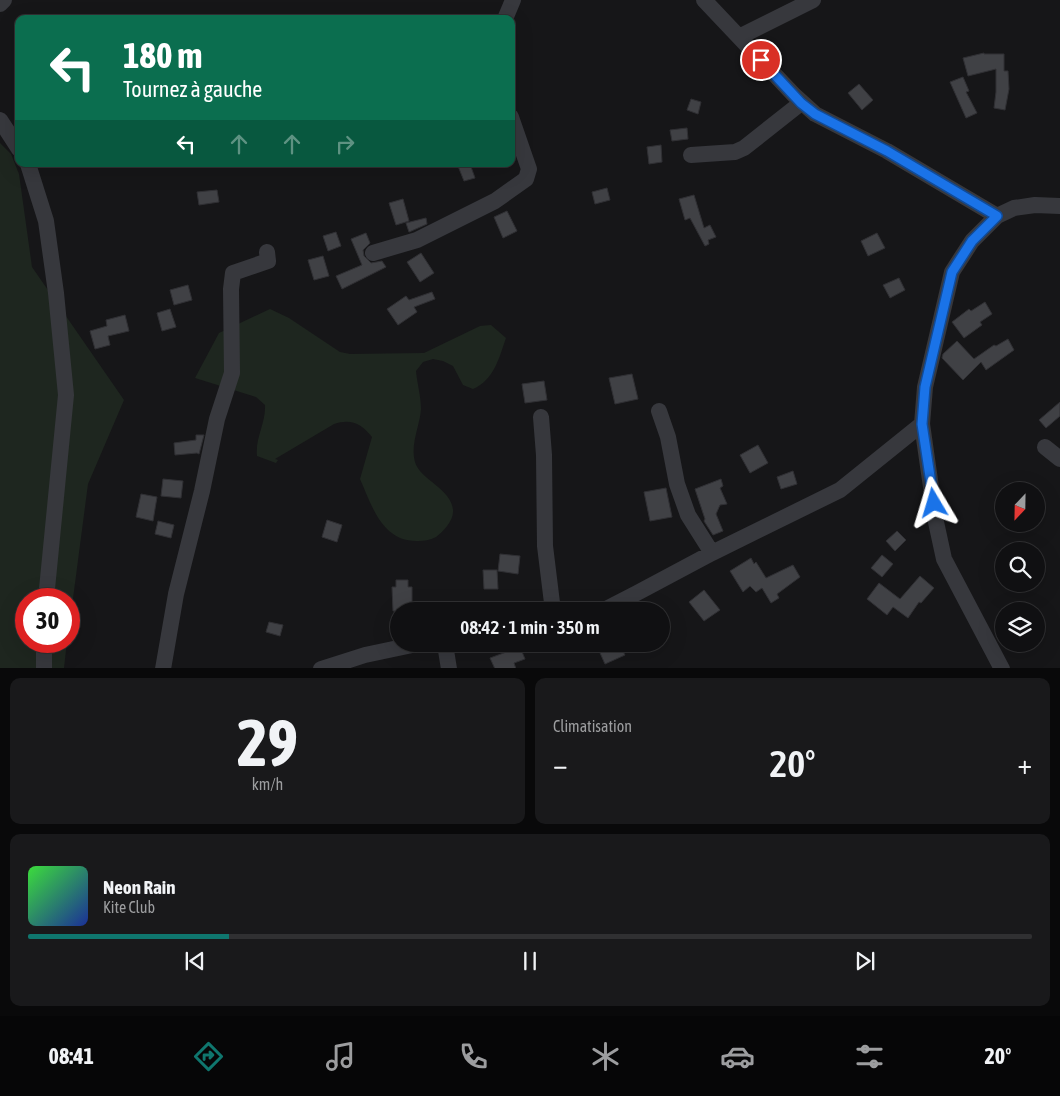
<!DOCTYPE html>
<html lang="fr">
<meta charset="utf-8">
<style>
body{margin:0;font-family:"Asap Condensed",sans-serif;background:#19191b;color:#f1f3f6;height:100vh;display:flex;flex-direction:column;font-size:19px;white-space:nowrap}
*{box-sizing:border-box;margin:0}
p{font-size:16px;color:#9c9d9f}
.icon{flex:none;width:28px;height:28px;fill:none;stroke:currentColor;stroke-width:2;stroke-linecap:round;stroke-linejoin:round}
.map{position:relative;height:668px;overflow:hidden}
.side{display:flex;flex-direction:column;gap:10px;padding:10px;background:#09090a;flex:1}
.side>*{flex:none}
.hud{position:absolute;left:15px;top:15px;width:500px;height:152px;border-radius:10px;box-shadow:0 5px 20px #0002,0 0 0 1px #303032;background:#0b6e4f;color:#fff;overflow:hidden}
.needle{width:32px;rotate:202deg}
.buttons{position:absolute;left:995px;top:482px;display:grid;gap:10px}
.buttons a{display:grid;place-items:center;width:50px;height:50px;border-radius:50%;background:#101012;box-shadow:0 5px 20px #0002,0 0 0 1px #303032;font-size:25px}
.speed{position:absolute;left:15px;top:588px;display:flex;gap:10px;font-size:25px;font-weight:700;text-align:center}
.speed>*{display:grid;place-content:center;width:65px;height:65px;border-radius:50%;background:#101012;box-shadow:0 5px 20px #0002,0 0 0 1px #303032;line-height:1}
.speed .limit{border:8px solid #d22;background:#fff;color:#111}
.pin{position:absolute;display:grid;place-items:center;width:42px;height:42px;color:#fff;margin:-21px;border:2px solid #fff;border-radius:50%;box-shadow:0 1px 5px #0007}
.me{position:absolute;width:55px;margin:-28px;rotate:353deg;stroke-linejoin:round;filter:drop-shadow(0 0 4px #0008)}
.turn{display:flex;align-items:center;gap:18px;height:105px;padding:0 25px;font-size:22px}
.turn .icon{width:65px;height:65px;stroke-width:2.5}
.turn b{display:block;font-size:35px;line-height:42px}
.lanes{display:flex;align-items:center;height:48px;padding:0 25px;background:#0003;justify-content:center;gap:25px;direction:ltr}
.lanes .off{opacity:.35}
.big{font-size:38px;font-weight:600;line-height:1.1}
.side .card{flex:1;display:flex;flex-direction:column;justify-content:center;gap:8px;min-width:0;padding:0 18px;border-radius:10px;background:#19191b}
.side .dial{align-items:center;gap:0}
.dial b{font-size:65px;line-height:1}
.song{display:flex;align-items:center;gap:15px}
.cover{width:60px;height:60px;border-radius:8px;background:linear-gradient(135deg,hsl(120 70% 55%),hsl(230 70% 35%))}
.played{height:5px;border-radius:2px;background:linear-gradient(90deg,#0f766e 20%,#303032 20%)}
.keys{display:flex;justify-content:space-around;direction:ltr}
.heat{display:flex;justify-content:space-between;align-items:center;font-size:28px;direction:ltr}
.side .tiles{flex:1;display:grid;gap:10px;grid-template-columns:1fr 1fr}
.card:last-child{grid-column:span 2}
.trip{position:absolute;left:390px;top:602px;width:280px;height:50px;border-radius:25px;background:#101012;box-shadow:0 5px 20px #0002,0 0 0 1px #303032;font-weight:600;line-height:50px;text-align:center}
.menu{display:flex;height:80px;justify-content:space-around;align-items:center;background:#060607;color:#9c9d9f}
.menu .icon{width:35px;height:35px}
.menu .selected{color:#0f766e}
.menu b{font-size:22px;color:#f1f3f6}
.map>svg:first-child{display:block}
</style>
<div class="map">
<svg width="1060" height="669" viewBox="0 0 1060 669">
<rect width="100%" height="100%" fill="#161618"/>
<path fill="#1e261f" d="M0,143L11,154L19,174L32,267L124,400L88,484L69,629V599H26V641H67L64,668H0Z
M270,309L289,318L340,352L350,354L424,353L480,326L491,325L506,338C499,358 494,380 473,389L463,385L453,366L443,361L433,359L423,362L416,371C417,383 421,396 421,409C420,426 410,444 415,462C420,480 454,490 453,512C453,521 443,532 436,537C430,540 424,541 418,541C382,542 372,506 360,479L372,437C362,424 351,418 334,424L275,459L278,460L276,463L257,456C255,438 266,423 265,405L256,397L195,378L219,333Z"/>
<path fill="#404145" stroke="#303034" d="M984,53V54H1004V71H1008L1009,89L1005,110L994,108L996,92V69L968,76L963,58Z
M963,77L969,91L966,92L977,113L966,118L950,82Z
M859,84L873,100L862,110L848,93Z
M691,99L701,102L698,114L687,110Z
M687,128L688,139L672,141L670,130Z
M661,145L662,162L649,164L647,147Z
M464,164H470L475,178L464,181L458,166Z
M607,188L610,200L595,204L592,192Z
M217,190L219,202L199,205L197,192Z
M694,195L704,228L710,225L716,237L708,240L709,244L705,246L690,218L685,220L679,199Z
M403,199L409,221L396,225L389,203Z
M507,211L517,231L503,238L494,217Z
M426,218L427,224L409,232L406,223Z
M336,232L341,246L328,251L323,236Z
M366,233L370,243L363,250L364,256L371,263L382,261L386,267L342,289L336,276L362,265L351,239Z
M877,233L885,248L868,256L861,241Z
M421,253L434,273L420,282L407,262Z
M323,256L329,276L314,280L308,260Z
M899,278L905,290L890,298L883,285Z
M188,285L192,300L174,305L170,290Z
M432,292L435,299L414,307L417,312L398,325L387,309L406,296L409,300Z
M985,302L992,314L980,322L982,325L964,338L952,322L969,309L971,311Z
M170,309L176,327L162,331L157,313Z
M125,315L129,331L108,336L110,345L95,349L90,331L107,326L106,320Z
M1008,339L1014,350L986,370L981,362L963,380L942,358L943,354L957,341L974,359L994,345L996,346Z
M632,374L638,399L615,404L609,378Z
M544,381L547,400L525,403L522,384Z
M1060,402V416L1046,428L1039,420Z
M196,435H204L199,454L197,453L175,455L174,443L196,440Z
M758,445L768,463L750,473L740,455Z
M793,471L797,484L781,489L777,477Z
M163,479L183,481L181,498L161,496Z
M721,479L723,486L720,488L727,504L720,505L716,514L723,531L713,535L704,521L705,519L695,489Z
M666,488L672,517L650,521L644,492Z
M141,494L157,497L153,521L136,517Z
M327,520L342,525L337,542L322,537Z
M158,521L174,525L171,538L155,534Z
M897,531L906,540L895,551L886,541Z
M500,554L520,556L518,574L498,571Z
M882,555L893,564L882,577L871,568Z
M751,558L754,564L756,562L766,578L793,565L800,577L777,594L779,598L771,603L762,588L756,592L750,586L743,592L730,571Z
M483,570H497L498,589H484Z
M920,576L934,588L921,603L919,602L908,618L893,607L887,615L867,599L879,583L900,599Z
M396,580H408V587H412V611H393L392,587H396Z
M704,590L720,610L704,621L689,602Z
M269,622L283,625L280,636L266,632Z
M596,644H619L625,655L605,664Z
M520,647L525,659L514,663L516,669H495L490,658Z"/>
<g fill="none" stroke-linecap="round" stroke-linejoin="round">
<path stroke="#37383d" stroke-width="16" d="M704,0L794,95L815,114L887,151L997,216
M0,4L4,0
M505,19L513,0
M739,37L813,0
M0,120L19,149
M691,155L735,152L744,148L801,103
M28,164L46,221L56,293L66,395L46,599
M373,253L417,240L495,201L526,179L529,169L511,117
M659,411L668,437L677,484L688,515L712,553
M541,417L544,455L545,546L553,611
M1045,447L1060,459
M597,611L604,610L637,593L712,553L840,490L922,424
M445,644L449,669
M44,669V641
M163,669L176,594L202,491L217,419L232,373L231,289L233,273L268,261L267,252
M321,669L365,655L417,644
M1002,669L944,559L936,522L922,424L925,387L952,272L972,241L997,216L1014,208L1035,205L1060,206"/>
</g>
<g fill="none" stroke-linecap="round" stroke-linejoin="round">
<g stroke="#114b97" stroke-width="12">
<path id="route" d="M761,60L801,103L815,114L887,151L997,216L972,241L952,272L925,387L922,424L934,503"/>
</g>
<use href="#route" stroke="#1a73e8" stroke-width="9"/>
</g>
</svg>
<div class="buttons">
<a><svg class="needle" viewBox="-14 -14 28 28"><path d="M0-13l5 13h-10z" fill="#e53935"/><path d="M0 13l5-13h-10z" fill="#9c9d9f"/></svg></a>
<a><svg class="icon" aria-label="search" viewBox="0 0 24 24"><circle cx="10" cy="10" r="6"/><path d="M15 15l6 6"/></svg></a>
<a><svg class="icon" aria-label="layers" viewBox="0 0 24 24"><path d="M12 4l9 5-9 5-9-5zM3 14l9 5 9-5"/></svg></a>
</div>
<div class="speed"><div class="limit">30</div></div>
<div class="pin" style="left:761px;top:60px;background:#d93025"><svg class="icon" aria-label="arrive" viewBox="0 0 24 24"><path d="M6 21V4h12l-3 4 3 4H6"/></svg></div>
<svg class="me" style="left:934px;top:503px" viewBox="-20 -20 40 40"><path d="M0-17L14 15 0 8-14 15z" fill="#1a73e8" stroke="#fff" stroke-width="4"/></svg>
<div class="trip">08:42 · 1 min · 350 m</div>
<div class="hud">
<div class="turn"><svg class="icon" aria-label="left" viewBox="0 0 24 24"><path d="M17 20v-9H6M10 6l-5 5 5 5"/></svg><div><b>180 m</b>Tournez à gauche</div></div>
<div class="lanes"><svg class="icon" aria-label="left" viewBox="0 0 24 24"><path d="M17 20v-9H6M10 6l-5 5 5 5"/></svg><svg class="icon off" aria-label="ahead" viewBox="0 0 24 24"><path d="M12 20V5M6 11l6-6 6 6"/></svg><svg class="icon off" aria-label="ahead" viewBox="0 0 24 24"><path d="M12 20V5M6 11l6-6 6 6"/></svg><svg class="icon off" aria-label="right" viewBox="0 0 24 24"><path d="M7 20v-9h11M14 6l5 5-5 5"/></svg></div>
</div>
</div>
<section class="side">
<div class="tiles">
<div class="card dial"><b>29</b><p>km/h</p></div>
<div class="card"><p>Climatisation</p>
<div class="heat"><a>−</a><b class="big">20°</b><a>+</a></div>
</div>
<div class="card">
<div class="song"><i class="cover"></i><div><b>Neon Rain</b><p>Kite Club</p></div></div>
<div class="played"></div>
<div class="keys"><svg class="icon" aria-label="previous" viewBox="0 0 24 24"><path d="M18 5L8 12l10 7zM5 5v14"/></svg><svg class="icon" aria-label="pause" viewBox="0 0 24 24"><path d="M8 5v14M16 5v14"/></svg><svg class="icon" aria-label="next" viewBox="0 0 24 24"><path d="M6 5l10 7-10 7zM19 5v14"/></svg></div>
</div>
</div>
</section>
<nav class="menu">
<b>08:41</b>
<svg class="icon selected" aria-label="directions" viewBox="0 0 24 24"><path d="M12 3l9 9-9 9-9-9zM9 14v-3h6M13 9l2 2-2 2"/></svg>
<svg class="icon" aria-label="music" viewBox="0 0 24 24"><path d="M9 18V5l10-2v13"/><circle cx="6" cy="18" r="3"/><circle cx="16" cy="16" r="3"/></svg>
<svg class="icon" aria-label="phone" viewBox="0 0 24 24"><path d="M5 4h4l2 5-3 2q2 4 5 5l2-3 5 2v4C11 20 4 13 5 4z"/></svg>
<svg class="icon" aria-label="climate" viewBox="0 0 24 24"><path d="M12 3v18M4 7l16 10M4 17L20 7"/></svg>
<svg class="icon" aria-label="car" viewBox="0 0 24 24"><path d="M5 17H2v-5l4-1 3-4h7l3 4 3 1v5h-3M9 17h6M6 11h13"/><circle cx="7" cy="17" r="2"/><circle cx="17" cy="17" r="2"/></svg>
<svg class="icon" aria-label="filters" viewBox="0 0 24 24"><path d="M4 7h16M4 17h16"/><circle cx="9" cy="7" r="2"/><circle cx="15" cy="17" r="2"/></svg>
<b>20°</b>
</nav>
